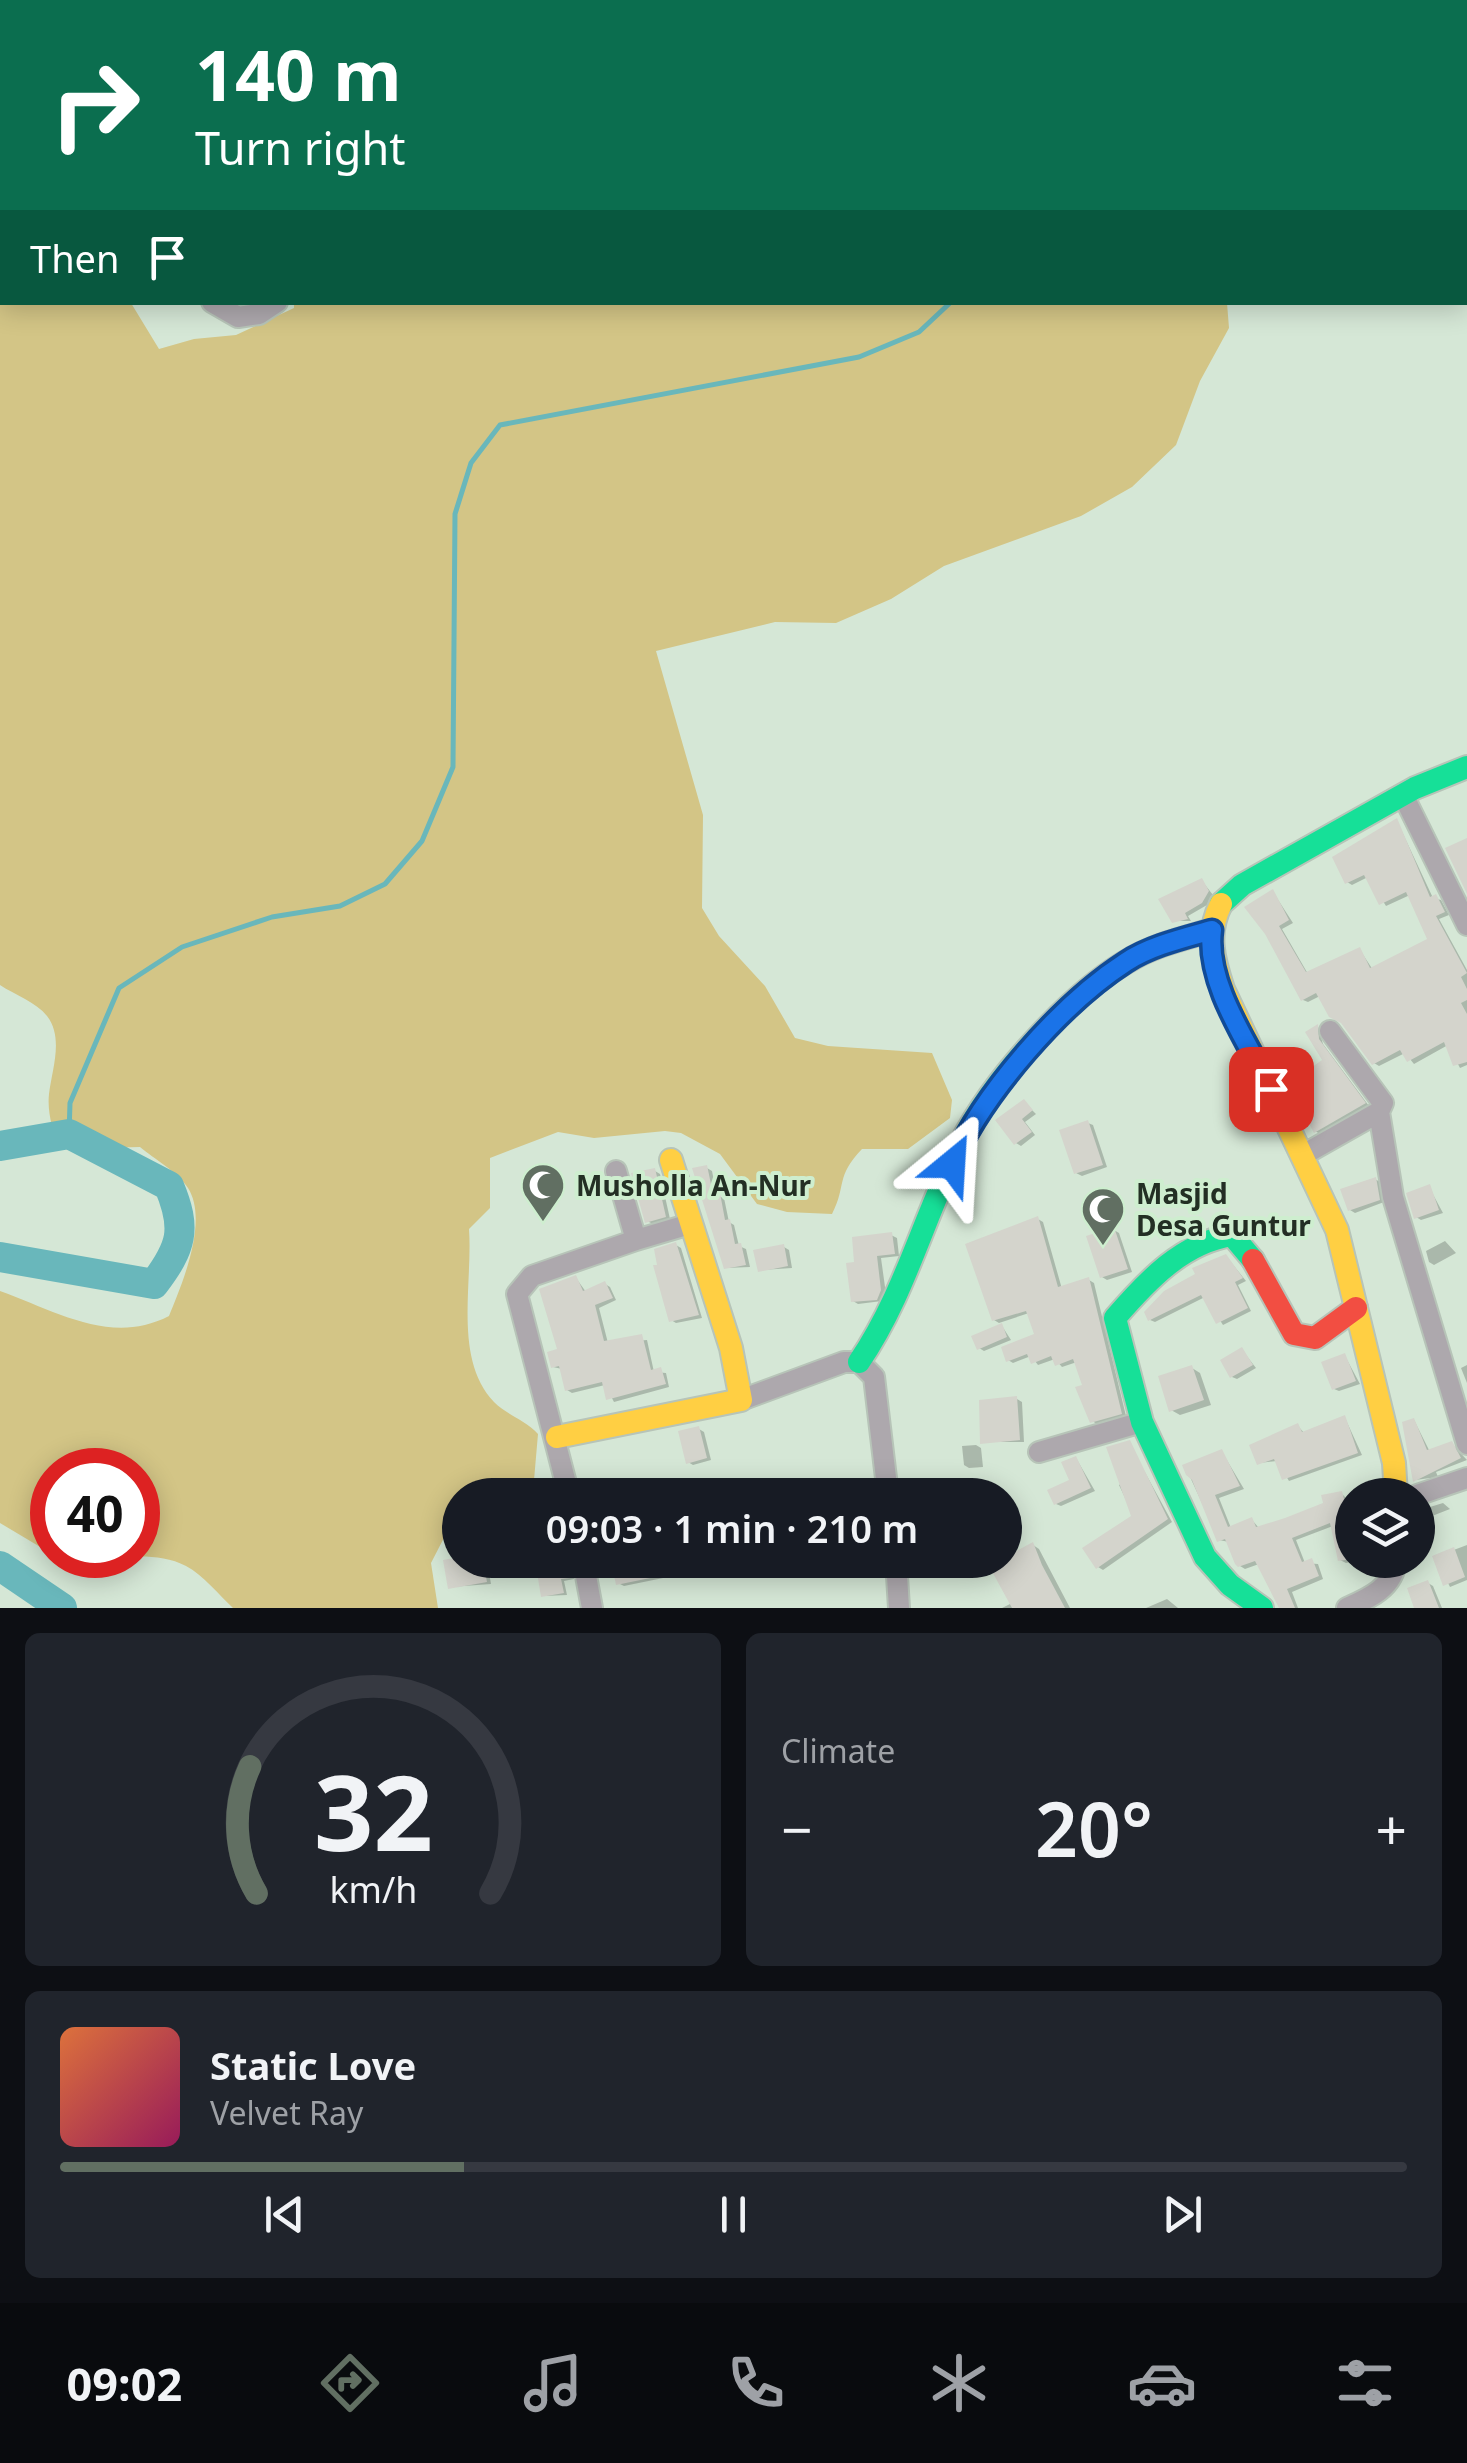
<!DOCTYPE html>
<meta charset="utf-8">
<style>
body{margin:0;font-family:"Noto Sans",sans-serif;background:#20242c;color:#f1f3f6;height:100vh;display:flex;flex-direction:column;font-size:38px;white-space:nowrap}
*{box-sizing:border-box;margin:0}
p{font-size:32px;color:#9ea1a6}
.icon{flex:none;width:55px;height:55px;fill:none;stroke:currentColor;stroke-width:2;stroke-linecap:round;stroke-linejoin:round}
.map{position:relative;height:1608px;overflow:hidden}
.sheet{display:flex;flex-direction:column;gap:25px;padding:25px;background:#0d0f14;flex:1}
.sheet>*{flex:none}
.guide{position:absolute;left:0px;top:0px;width:1468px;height:305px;box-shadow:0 5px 25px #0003;background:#0b6e4f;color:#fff;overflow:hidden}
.fabs{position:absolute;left:1335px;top:1478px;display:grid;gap:20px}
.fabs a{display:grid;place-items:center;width:100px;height:100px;border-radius:50%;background:#171b24;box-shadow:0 5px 25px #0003;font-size:50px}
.speed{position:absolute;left:30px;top:1448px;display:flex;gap:20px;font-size:50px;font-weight:700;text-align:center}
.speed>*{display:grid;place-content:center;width:130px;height:130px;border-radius:50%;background:#171b24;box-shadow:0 5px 25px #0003;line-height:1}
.speed .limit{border:15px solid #d22;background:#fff;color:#111}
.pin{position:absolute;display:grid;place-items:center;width:85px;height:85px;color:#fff;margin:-42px;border-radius:20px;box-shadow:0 5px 15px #0006}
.me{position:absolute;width:110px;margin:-55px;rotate:27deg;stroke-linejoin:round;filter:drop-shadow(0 0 8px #0008)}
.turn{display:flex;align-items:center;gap:35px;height:210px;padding:0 30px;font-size:45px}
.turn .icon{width:130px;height:130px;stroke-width:2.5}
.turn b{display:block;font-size:70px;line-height:85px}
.then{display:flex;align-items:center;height:95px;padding:0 30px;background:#0003;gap:20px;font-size:38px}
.big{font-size:75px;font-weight:600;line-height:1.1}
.sheet .card{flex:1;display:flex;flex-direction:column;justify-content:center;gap:15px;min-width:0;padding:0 35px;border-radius:15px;background:#20242c}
.sheet .dial{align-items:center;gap:0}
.dial svg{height:260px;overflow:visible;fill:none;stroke:#363941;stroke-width:7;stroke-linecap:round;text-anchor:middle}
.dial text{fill:#f1f3f6;stroke:none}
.song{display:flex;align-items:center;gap:30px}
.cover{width:120px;height:120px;border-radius:15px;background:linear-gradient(135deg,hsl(20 70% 55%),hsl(330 70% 35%))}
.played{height:10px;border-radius:5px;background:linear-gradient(90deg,#616f62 30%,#363941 30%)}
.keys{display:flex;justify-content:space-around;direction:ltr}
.heat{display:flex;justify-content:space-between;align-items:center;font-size:55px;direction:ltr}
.sheet .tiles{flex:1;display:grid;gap:25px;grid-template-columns:1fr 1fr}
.card:last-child{grid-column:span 2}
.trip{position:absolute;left:442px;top:1478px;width:580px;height:100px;border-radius:50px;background:#171b24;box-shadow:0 5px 25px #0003;font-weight:600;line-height:100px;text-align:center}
.tab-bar{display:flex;height:160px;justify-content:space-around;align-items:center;background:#090b0e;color:#9ea1a6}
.tab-bar .icon{width:70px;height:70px}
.tab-bar .active{color:#616f62}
.tab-bar b{font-size:45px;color:#f1f3f6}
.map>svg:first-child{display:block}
</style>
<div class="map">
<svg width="1467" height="1608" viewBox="0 0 1467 1608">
<rect width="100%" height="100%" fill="#d5e7d6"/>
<path fill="#d3c586" d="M0,0L128,2H2V302L131,303L159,349L194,339L236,335L294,308V302L1227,303L1229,328L1200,381L1176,445L1132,487L1081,516L944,566L891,599L836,623L775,622L656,651L703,815L702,908L719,936L765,986L795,1038L828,1046L932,1053L952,1100L950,1118L908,1149H862C835,1177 847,1185 832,1214L787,1212L757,1204L720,1154L681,1133L665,1131L594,1138L558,1132L490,1158V1208L469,1229C473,1283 453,1359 494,1402C507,1415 525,1420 538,1434L534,1480L513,1495H460V1525L448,1530L431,1563L438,1608H233C219,1595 203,1575 186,1566C146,1545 96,1567 53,1555H138V1470H52V1554L0,1523V1291C56,1311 111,1346 169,1316C182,1284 209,1221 188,1188C178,1172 154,1159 140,1147L59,1149C53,1131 47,1113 49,1094C52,1069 64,1038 47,1016C36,1002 15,995 0,985Z
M588,0H1253L586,2Z"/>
<path fill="#0003" d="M1397,821L1433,898L1441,900L1449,915L1439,919L1467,970V1065L1460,1068L1448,1045L1414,1064L1405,1053L1379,1066L1374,1063L1320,996L1308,1002L1303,1000L1267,933L1273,892L1293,923L1282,929L1308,974L1360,950L1373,970L1431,940L1410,895L1386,906L1368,877L1352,885L1347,882Z
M1202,881L1213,895L1207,905L1188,916L1191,921H1174Z
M1318,1027L1323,1044L1369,1106L1320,1134L1315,1131L1325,1061L1309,1033Z
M1024,1102L1036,1114L1025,1122L1035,1135L1021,1146L1016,1143Z
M1088,1123L1093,1125L1107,1167L1082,1176L1076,1173Z
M707,1168L712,1171L717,1196L724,1198L729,1222L734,1225L739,1246L746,1249L750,1267L726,1268Z
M655,1171L660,1174L670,1219L653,1224L647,1221Z
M1375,1179L1380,1182L1384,1202L1355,1213L1350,1210Z
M1429,1187L1443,1213L1421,1220L1416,1217Z
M1038,1219L1043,1222L1062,1289L1089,1280L1094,1283L1126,1416L1097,1424L1092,1421L1077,1362L1062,1367L1055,1359L1038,1365L1031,1356L1013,1363L1008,1360L1037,1336L1029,1313L999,1323L994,1320Z
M1114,1230L1119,1233L1132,1272L1107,1280L1102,1277Z
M891,1235L897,1238L899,1256L881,1258L886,1294L882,1301L858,1304L853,1301L857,1265Z
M1445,1241L1456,1253L1434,1265L1429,1262L1426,1251Z
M676,1245L681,1248L702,1318L676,1323L671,1320Z
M784,1247L789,1250L792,1268L760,1270Z
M1226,1256L1246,1281L1238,1285L1251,1311L1223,1325L1205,1297L1155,1322L1150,1320Z
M576,1278L586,1292L605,1284L610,1287L616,1300L599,1308L608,1343L647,1340L654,1372L666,1373L669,1387L614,1402L605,1385L572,1393L567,1390L562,1369L553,1367Z
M1002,1326L1011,1340L984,1351L979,1348Z
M1242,1350L1256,1368L1237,1379L1232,1377Z
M1345,1356L1360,1384L1339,1391L1334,1389Z
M1467,1365V1383L1461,1368Z
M1192,1368L1200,1373L1211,1405L1180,1415L1171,1410Z
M1017,1399L1022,1402L1024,1442H982Z
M1345,1418L1362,1455L1289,1481L1277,1461L1259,1463L1298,1426L1305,1434Z
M1414,1420L1430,1452L1452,1444L1467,1460L1436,1472L1438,1477L1415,1480Z
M699,1429L704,1432L711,1460L693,1465L688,1462Z
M1129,1443L1172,1522L1103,1570L1098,1567L1134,1517L1119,1485L1124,1482Z
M976,1445L981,1448L983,1467L969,1468L964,1465L962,1446Z
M1222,1452L1244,1489L1219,1498L1231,1528L1252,1520L1259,1528L1325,1505L1341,1493L1352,1504V1560H1362L1346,1563L1340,1560L1333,1526L1296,1540L1305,1563L1318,1564L1323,1579L1292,1592L1298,1608H1281L1259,1564L1245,1569L1240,1566L1229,1542L1219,1540L1185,1466Z
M1076,1458L1095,1491L1061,1506L1056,1504L1072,1481Z
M621,1483L628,1495H592L591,1489Z
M1443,1503L1450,1509L1427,1518L1422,1515L1420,1510Z
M1033,1545L1039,1549L1070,1608H1002L1012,1603Z
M1467,1545V1580L1450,1587L1435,1557Z
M460,1560H487L491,1584L450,1587Z
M537,1560H572L574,1579L564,1581L567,1595L543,1596Z
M614,1560H670L673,1576L624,1586L618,1583Z
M1428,1583L1433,1586L1442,1608H1417Z
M1167,1599L1178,1608H1146Z"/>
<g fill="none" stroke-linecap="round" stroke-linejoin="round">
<path stroke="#69b7bb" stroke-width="5" d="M995,2V0
M69,1134L70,1103L119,988L182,947L272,917L340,906L385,884L422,841L453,767L455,514L471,463L500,425L859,357L919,332L951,302"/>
<path stroke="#69b7bb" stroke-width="30" d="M0,1146L69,1134L169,1186C187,1229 182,1247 154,1284L0,1257
M0,1566L62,1608"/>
</g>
<path fill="#d4d4cc" d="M1397,818L1430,897L1436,894L1445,912L1436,916L1467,973L1461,977L1467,989V1000L1461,1003L1467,1014V1062L1453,1066L1444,1042L1407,1062L1400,1050L1372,1065L1341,1023L1329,1017L1316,993L1301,1001L1265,934L1244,907L1273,889L1289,920L1279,926L1306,972L1360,947L1370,968L1427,939L1406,892L1379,905L1364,875L1345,884L1332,857Z
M1467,838V894L1445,848Z
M1202,878L1209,891L1202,903L1185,913L1188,919L1172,923L1158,899Z
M1318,1024L1319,1039L1366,1103L1314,1133L1288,1084L1322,1060L1305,1032Z
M1024,1099L1033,1110L1022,1119L1032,1132L1014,1145L995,1120Z
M1088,1120L1103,1165L1074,1174L1059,1130Z
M707,1165L713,1194L720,1193L725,1220L730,1219L735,1244L741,1243L746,1265L724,1269L692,1168Z
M655,1168L666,1217L645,1223L631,1173Z
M1376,1177L1380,1200L1348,1211L1340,1189Z
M1430,1184L1439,1210L1414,1219L1406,1193Z
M1038,1216L1058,1287L1089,1277L1122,1414L1090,1423L1075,1387L1082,1385L1073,1359L1055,1366L1051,1356L1031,1364L1027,1354L1006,1362L1001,1347L1034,1334L1026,1311L992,1321L965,1244Z
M1114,1227L1128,1269L1100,1278L1086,1236Z
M892,1232L895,1254L877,1256L881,1290L877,1300L851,1302L846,1263L854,1262L852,1237Z
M676,1242L699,1315L669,1322L653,1265H657L654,1249Z
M784,1244L788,1266L758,1272L753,1250Z
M1226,1254L1243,1278L1235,1282L1248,1308L1216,1324L1201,1295L1148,1321L1144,1312L1164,1291L1195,1274L1192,1268Z
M576,1275L583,1291L605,1281L613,1298L595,1305L604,1341L642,1334L651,1370L661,1367L666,1384L606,1400L602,1382L565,1391L559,1366L551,1368L547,1352L557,1349L539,1289Z
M1002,1323L1007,1337L977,1350L971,1336Z
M1242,1347L1253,1365L1230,1378L1220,1360Z
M1345,1353L1356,1381L1332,1390L1321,1362Z
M1192,1365L1204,1400L1169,1412L1158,1376Z
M1017,1396L1020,1440L980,1444L979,1400Z
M1345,1415L1358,1453L1282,1480L1274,1459L1257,1465L1249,1445L1298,1423L1302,1432Z
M1414,1418L1427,1450L1452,1441L1461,1458L1413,1482L1402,1422Z
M699,1426L707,1458L686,1464L678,1431Z
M1130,1440L1168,1519L1096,1569L1082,1548L1131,1516L1106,1447Z
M1222,1449L1240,1486L1215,1495L1228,1527L1252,1517L1256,1527L1285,1518L1323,1503L1321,1495L1342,1491L1345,1503L1352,1501V1559L1338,1561L1330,1523L1292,1538L1302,1562L1312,1558L1319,1576L1287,1589L1295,1608H1279L1255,1561L1238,1567L1235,1564L1225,1539L1217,1542L1192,1480L1186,1475L1182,1465Z
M1076,1456L1091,1488L1054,1505L1047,1490L1069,1480L1061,1462Z
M1033,1542L1042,1565L1065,1608H1012L989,1566Z
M1454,1547L1465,1577L1443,1586L1432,1556Z
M460,1557L483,1560L487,1582L448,1589L443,1560Z
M535,1560H567L570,1578L561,1579L564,1593L541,1597Z
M611,1560H667L670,1574L616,1585Z
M1428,1580L1439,1608H1414L1407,1588Z"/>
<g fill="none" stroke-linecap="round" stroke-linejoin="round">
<g stroke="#b7c4b8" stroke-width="24">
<path id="street" d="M292,0V2
M212,302L238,317L259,314L277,302
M1403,795L1467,925
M1379,1112L1393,1197L1467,1444
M1303,1155L1379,1112L1383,1103L1330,1031
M636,1240L690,1224
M741,1400L844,1362H859L874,1377L888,1495
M1039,1452L1142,1422
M569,1495L517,1294L532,1276L636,1240L616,1171
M1417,1495L1467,1478
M583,1560L592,1608
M896,1560L899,1608
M1347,1608C1370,1598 1394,1587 1396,1560"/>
</g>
<g stroke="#b7c4b8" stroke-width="26">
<path id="fast" d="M1221,904L1242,885L1415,788L1467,767
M1253,1260L1232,1235C1182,1243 1147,1281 1115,1318L1142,1422L1205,1557L1230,1585L1262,1608
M859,1362C906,1293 924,1214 962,1141C994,1079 1071,992 1133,958C1158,944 1185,938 1212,930"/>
</g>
<g stroke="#b7c4b8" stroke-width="26">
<path id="slow" d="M1221,904C1206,933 1213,959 1223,989L1337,1230L1394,1463L1396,1495
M557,1437L741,1400L731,1348L671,1160"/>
</g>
<g stroke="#b7c4b8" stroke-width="26">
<path id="jam" d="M1253,1260L1294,1334L1315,1338L1356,1308"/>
</g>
<use href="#street" stroke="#ada8ad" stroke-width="20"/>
<use href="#fast" stroke="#16e098" stroke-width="22"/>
<use href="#slow" stroke="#ffcf43" stroke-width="22"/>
<use href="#jam" stroke="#f24e42" stroke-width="22"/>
</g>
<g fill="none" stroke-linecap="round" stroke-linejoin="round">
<g stroke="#114b97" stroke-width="25">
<path id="route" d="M952,1164C983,1093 1061,1004 1126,962C1150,946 1184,938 1212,930C1205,983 1248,1043 1271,1089"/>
</g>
<use href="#route" stroke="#1a73e8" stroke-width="18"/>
</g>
<defs>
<g id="mosque-pin" transform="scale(2.25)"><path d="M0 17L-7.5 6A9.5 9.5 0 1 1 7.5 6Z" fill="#616f62" stroke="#ceeecf"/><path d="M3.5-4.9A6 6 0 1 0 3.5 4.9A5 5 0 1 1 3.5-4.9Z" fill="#fff"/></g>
</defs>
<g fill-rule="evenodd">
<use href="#mosque-pin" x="543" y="1185"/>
<use href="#mosque-pin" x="1103" y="1209"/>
</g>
<g text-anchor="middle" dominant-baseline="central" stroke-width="8" stroke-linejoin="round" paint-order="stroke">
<g font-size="28" font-weight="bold" fill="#232f24" stroke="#ceeecf" text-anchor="start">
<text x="576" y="1185">Musholla An-Nur</text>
<text x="1136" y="1193">Masjid<tspan x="1136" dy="32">Desa Guntur</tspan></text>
</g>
</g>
</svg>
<div class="fabs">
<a><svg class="icon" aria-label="layers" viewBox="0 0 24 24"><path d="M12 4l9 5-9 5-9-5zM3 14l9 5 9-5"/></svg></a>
</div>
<div class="speed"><div class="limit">40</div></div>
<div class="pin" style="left:1271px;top:1089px;background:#d93025"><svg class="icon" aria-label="arrive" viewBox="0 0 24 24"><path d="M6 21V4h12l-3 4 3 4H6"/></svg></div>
<svg class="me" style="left:952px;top:1164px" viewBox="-20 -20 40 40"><path d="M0-17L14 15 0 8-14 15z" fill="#1a73e8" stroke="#fff" stroke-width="4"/></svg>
<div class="trip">09:03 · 1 min · 210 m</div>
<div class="guide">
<div class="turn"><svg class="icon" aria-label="right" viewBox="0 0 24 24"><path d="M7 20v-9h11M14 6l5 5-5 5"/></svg><div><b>140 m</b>Turn right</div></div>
<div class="then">Then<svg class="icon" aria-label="arrive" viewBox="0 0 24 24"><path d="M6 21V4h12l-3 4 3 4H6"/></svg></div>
</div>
</div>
<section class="sheet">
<div class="tiles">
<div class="card dial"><svg viewBox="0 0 100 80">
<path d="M14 69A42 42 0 1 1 86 69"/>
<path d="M14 69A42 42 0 0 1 12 30" stroke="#616f62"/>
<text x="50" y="56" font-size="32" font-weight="700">32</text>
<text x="50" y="72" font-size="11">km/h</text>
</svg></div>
<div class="card"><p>Climate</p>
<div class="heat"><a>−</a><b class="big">20°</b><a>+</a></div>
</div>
<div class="card">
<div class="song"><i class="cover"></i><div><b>Static Love</b><p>Velvet Ray</p></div></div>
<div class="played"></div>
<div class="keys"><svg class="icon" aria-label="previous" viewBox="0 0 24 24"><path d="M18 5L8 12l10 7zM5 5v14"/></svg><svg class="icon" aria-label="pause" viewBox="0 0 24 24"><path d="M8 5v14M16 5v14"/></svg><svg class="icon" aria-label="next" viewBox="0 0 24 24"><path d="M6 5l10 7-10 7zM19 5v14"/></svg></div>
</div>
</div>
</section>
<nav class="tab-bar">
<b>09:02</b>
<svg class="icon active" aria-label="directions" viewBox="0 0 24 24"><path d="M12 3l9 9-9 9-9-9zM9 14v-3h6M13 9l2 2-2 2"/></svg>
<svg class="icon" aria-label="music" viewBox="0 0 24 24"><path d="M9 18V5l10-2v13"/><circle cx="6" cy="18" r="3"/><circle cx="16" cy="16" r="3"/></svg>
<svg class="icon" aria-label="phone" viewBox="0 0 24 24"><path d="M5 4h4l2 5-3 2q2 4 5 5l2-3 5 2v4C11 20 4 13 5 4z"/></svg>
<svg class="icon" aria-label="climate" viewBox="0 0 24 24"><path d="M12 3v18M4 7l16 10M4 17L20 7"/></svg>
<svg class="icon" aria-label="car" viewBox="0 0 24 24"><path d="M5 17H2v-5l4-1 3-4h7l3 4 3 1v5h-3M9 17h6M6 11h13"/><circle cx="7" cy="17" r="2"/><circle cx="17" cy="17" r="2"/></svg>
<svg class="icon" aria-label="filters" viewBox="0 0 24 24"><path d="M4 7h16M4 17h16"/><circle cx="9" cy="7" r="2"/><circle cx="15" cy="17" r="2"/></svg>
</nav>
